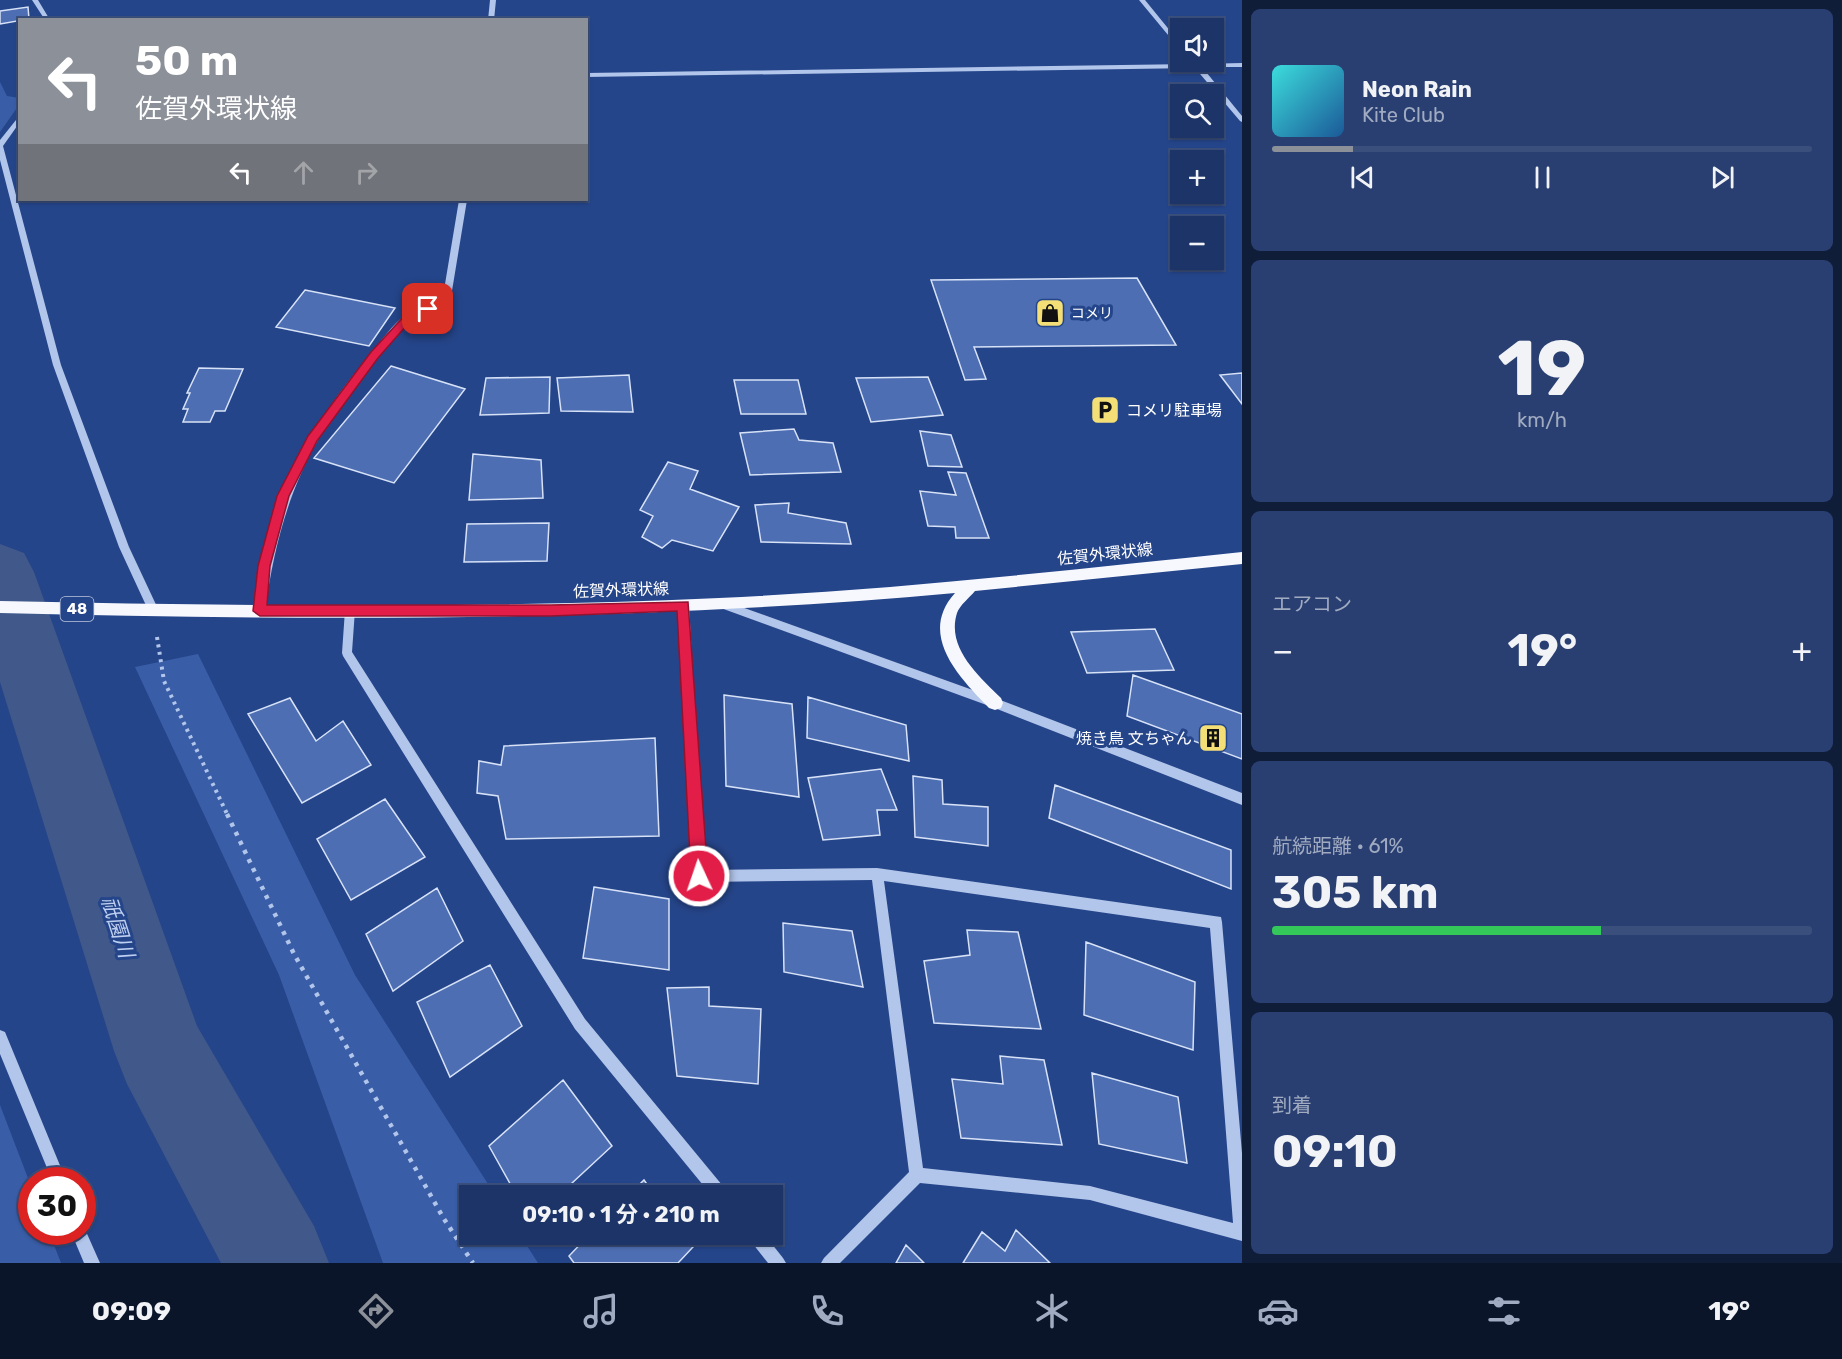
<!DOCTYPE html>
<html lang="ja">
<meta charset="utf-8">
<style>
body{margin:0;font-family:Rubik,"Noto Sans JP",sans-serif;background:#293f71;color:#f1f3f6;height:100vh;display:flex;flex-direction:column;font-size:22px;white-space:nowrap}
*{box-sizing:border-box;margin:0}
p{font-size:20px;color:#a0aac0}
.icon{flex:none;width:33px;height:33px;fill:none;stroke:currentColor;stroke-width:2;stroke-linecap:round;stroke-linejoin:round}
.map{position:relative;flex:1;overflow:hidden}
.drawer{display:flex;flex-direction:column;gap:9px;padding:9px;background:#0f1d39;width:600px}
.drawer>*{flex:none}
.banner{position:absolute;left:18px;top:18px;width:570px;height:183px;border-radius:0px;box-shadow:0 2px 4px #0004,0 0 0 2px #3a4f7c;background:#8c9099;color:#fff;overflow:hidden}
.tools{position:absolute;left:1170px;top:18px;display:grid;gap:12px}
.tools a{display:grid;place-items:center;width:54px;height:54px;border-radius:0px;background:#1c3468;box-shadow:0 2px 4px #0004,0 0 0 2px #3a4f7c;font-size:30px}
.speed{position:absolute;left:18px;top:1167px;display:flex;gap:12px;font-size:30px;font-weight:700;text-align:center}
.speed>*{display:grid;place-content:center;width:78px;height:78px;border-radius:50%;background:#1c3468;box-shadow:0 2px 4px #0004,0 0 0 2px #3a4f7c;line-height:1}
.speed .limit{border:9px solid #d22;background:#fff;color:#111}
.pin{position:absolute;display:grid;place-items:center;width:51px;height:51px;color:#fff;margin:-26px;border-radius:12px;box-shadow:0 3px 9px #0006}
.me{position:absolute;width:66px;margin:-33px;rotate:357deg;stroke-linejoin:round;filter:drop-shadow(0 0 4px #0008)}
.turn{display:flex;align-items:center;gap:21px;height:126px;padding:0 18px;font-size:27px}
.turn .icon{width:78px;height:78px;stroke-width:2.5}
.turn b{display:block;font-size:42px;line-height:51px}
.lanes{display:flex;align-items:center;height:57px;padding:0 18px;background:#0003;justify-content:center;gap:30px;direction:ltr}
.lanes .off{opacity:.35}
.big{font-size:45px;font-weight:700;line-height:1.1}
.drawer .card{flex:1;display:flex;flex-direction:column;justify-content:center;gap:9px;min-width:0;padding:0 21px;border-radius:9px;background:#293f71}
.drawer .dial{align-items:center;gap:0}
.dial b{font-size:78px;line-height:1}
.song{display:flex;align-items:center;gap:18px}
.cover{width:72px;height:72px;border-radius:9px;background:linear-gradient(135deg,hsl(180 70% 55%),hsl(210 70% 35%))}
.played{height:6px;border-radius:3px;background:linear-gradient(90deg,#8c9099 15%,#3a4f7c 15%)}
.keys{display:flex;justify-content:space-around;direction:ltr}
.heat{display:flex;justify-content:space-between;align-items:center;font-size:33px;direction:ltr}
.charge{height:9px;border-radius:4px;background:linear-gradient(90deg,#34c759 61%,#3a4f7c 0)}
.trip{position:absolute;left:459px;top:1185px;width:324px;height:60px;border-radius:0px;background:#1c3468;box-shadow:0 2px 4px #0004,0 0 0 2px #3a4f7c;font-weight:700;line-height:60px;text-align:center}
.tab-bar{display:flex;height:96px;justify-content:space-around;align-items:center;background:#0b152a;color:#a0aac0}
.tab-bar .icon{width:42px;height:42px}
.tab-bar .current{color:#8c9099}
.tab-bar b{font-size:27px;color:#f1f3f6}
main{display:flex;flex:1;min-height:0}
.map>svg:first-child{display:block}
</style>
<main>
<div class="map">
<svg width="1242" height="1263" viewBox="0 0 1242 1263">
<rect width="100%" height="100%" fill="#25458a"/>
<path fill="#395da7" d="M0,82L7,96L20,98L19,105L0,132Z
M198,654L355,975L495,1195L470,1196V1234L520,1235L538,1263H383L279,975L135,667Z
M0,1105L31,1186L32,1232H49L61,1263H0Z"/>
<g fill="none" stroke-linecap="round" stroke-linejoin="round">
<path fill="#41588a" fill-rule="evenodd" d="M0,544L24,553L34,572L197,1026L314,1226L329,1263H221L127,1084L114,1051L0,682Z"/>
</g>
<path fill="#4d6eb2" stroke="#d7e2f7" stroke-width="1.5" d="M28,7L29,19L0,24V11Z
M1137,278L1176,345L974,347L986,379L965,380L931,280Z
M305,290L395,308L369,346L276,327Z
M391,366L465,389L394,483L314,458Z
M199,368L243,369L225,411H215L210,422H183L188,409H183L190,393H187Z
M1242,373V404L1220,375Z
M629,375L633,412L561,411L557,378Z
M550,377L549,413L480,415L486,378Z
M928,377L943,415L871,422L856,378Z
M734,380H798L806,414H741Z
M794,429L799,440L833,443L841,472L750,475L740,433Z
M920,431L951,435L962,467L928,466Z
M473,454L541,460L543,498L469,500Z
M668,462L698,471L690,489L739,507L713,551L672,540L662,548L642,537L653,516L640,510Z
M948,472L966,473L989,538H956L955,527L928,526L920,491L956,495Z
M789,503L788,513L846,523L851,544L761,542L755,505Z
M549,523L547,561L464,562L467,524Z
M1155,629L1174,670L1087,673L1071,632Z
M1133,675L1242,714V759L1127,716Z
M724,695L792,704L799,797L726,786Z
M808,697L906,725L909,761L807,738Z
M290,698L316,741L343,721L371,765L302,803L248,714Z
M655,738L659,836L506,839L498,796L477,793L479,761L501,765L504,746Z
M881,769L897,810H877L880,835L823,840L808,778Z
M913,776L942,780L943,804L988,807V846L915,837Z
M1055,785L1231,850V889L1049,818Z
M385,799L425,857L351,900L317,839Z
M594,887L669,899V970L583,958Z
M437,888L463,941L393,991L366,934Z
M783,923L852,931L863,987L784,972Z
M967,930L1018,932L1041,1029L934,1023L924,961L970,955Z
M1086,942L1195,982L1193,1050L1084,1015Z
M490,965L522,1026L450,1077L417,1002Z
M709,987V1006L761,1009L758,1084L677,1076L667,988Z
M1000,1056L1044,1060L1062,1145L961,1138L952,1079L1003,1084Z
M1092,1073L1178,1097L1187,1163L1099,1144Z
M563,1080L612,1146L558,1196H517L489,1146Z
M644,1180L655,1196H628Z
M1016,1230L1050,1263H963L982,1232L1005,1251Z
M590,1234H684L693,1247L678,1263H574L569,1256Z
M906,1245L924,1263H896Z"/>
<g fill="none" stroke-linecap="round" stroke-linejoin="round">
<path stroke="#b2c5ea" stroke-width="4" stroke-dasharray="3 4.5" stroke-linecap="butt" d="M157,637L164,681L228,816"/>
<path stroke="#b2c5ea" stroke-width="4.5" stroke-dasharray="4 6" stroke-linecap="butt" d="M227,814L294,954L444,1219L473,1263"/>
<path fill="#b2c5ea" fill-rule="evenodd" d="M32,0H38L50,20H45Z
M490,0H496L494,20H488Z
M1139,0H1145L1180,43V48L1178,47Z
M1191,62H1197L1199,64L1242,63V67H1202L1242,116V122L1240,121L1195,68L586,77V73L1192,64Z
M20,115V122L3,146L61,365L129,547L159,611L158,614H150L119,547L53,365L0,160V140Z
M459,200H467L450,303C438,312 421,311 408,321C395,332 384,349 373,363C306,442 279,509 265,611L264,614H256L255,611C269,506 300,438 368,357C380,343 392,324 408,313C418,307 431,305 442,302Z
M722,600L995,698L1242,793V805L992,707L718,607L717,604L718,601Z
M684,602L688,603L689,606L705,870L877,868L1221,917L1222,922L1242,1153V1241L1090,1200L920,1183L840,1263H821L824,1258L909,1172L872,880L699,882L695,880L693,876L679,606L680,603ZM884,881L1210,928L1233,1223L1090,1186L923,1168Z
M350,606L354,607L355,610L352,652L585,1019L727,1191L729,1196H712L575,1029L343,656L342,653L345,610L346,607Z
M0,1030L5,1032L66,1180H52L0,1054Z
M82,1226L84,1227L100,1263H84L71,1232H82Z
M747,1234H764L783,1258L786,1263H768L749,1239Z"/>
<path fill="#f6f8fe" fill-rule="evenodd" d="M1242,552V564L975,591C969,598 960,605 957,613C946,648 979,676 1001,698L1003,703L1001,708L995,710L989,708C960,678 917,635 955,593C637,622 319,621 0,613V601C240,606 479,609 719,598C894,590 1068,570 1242,552Z"/>
</g>
<path fill="#e11d48" stroke="#92132f" stroke-width="1.5" d="M428,306L432,307V312L414,317L378,358L317,441L289,496L270,566L267,605H551L688,602L708,876L705,881L699,884L694,881L691,876L677,611L551,616H260L253,611L258,566L277,496L308,436L371,352L407,313Z"/>
<defs>
<g id="shop-square" transform="scale(1.5)"><rect x="-9" y="-9" width="18" height="18" rx="4" fill="#f4df77" stroke="#25458a"/><path d="M-5-2.5h2.3a2.7 3.5 0 0 1 5.4 0H5L5.5 6h-11ZM-1.5-2.5h3a1.5 2.3 0 0 0-3 0Z" fill="#111"/></g>
<g id="parking-square" transform="scale(1.5)"><rect x="-9" y="-9" width="18" height="18" rx="4" fill="#f4df77" stroke="#25458a"/><path d="M-3.5-5.5H1a3.5 3.5 0 0 1 0 7H-1V5.5H-3.5ZM-1-3.4V-.6H.8a1.4 1.4 0 0 0 0-2.8Z" fill="#111"/></g>
<g id="building-square" transform="scale(1.5)"><rect x="-9" y="-9" width="18" height="18" rx="4" fill="#f4df77" stroke="#25458a"/><path d="M-4-6H4V6H1V3H-1V6H-4ZM-2.5-4.3h1.7v1.8h-1.7ZM.8-4.3h1.7v1.8H.8ZM-2.5-1h1.7V.8h-1.7ZM.8-1h1.7V.8H.8Z" fill="#111"/></g>
</defs>
<g fill-rule="evenodd">
<use href="#shop-square" x="1050" y="313"/>
<use href="#parking-square" x="1105" y="410"/>
<use href="#building-square" x="1213" y="738"/>
</g>
<g text-anchor="middle" dominant-baseline="central" stroke-width="6" stroke-linejoin="round" paint-order="stroke">
<g font-size="14" fill="#fff" stroke="#25458a" text-anchor="start">
<text x="1071" y="313">コメリ</text>
</g>
<rect fill="#25458a" stroke="#bec7dc" stroke-width="1.5" x="60.5" y="597" width="33" height="24" rx="4.5"/>
<g font-size="15" font-weight="bold" fill="#fff">
<text x="77" y="609">48</text>
</g>
<g font-size="16" fill="#fff" stroke="#25458a" text-anchor="start">
<text x="1126" y="410">コメリ駐車場</text>
<text x="1192" y="738" text-anchor="end">焼き鳥 文ちゃん</text>
</g>
<g font-size="16" fill="#fff" stroke="#25458a">
<text transform="translate(1105 554) rotate(-6)">佐賀外環状線</text>
<text transform="translate(621 590) rotate(-2)">佐賀外環状線</text>
</g>
<g font-size="21" font-style="italic" fill="#becff1" stroke="#25458a">
<text transform="translate(118 927) rotate(72)">祇園川</text>
</g>
</g>
</svg>
<div class="tools">
<a><svg class="icon" aria-label="sound" viewBox="0 0 24 24"><path d="M4 9h4l5-4v14l-5-4H4zM17 9q2 3 0 6"/></svg></a>
<a><svg class="icon" aria-label="search" viewBox="0 0 24 24"><circle cx="10" cy="10" r="6"/><path d="M15 15l6 6"/></svg></a>
<a>+</a>
<a>−</a>
</div>
<div class="speed"><div class="limit">30</div></div>
<div class="pin" style="left:428px;top:309px;background:#d93025"><svg class="icon" aria-label="arrive" viewBox="0 0 24 24"><path d="M6 21V4h12l-3 4 3 4H6"/></svg></div>
<svg class="me" style="left:699px;top:876px" viewBox="-20 -20 40 40"><circle r="17" fill="#e11d48" stroke="#fff" stroke-width="3"/><path d="M0-11L8 9 0 5-8 9z" fill="#fff"/></svg>
<div class="trip">09:10 · 1 分 · 210 m</div>
<div class="banner">
<div class="turn"><svg class="icon" aria-label="left" viewBox="0 0 24 24"><path d="M17 20v-9H6M10 6l-5 5 5 5"/></svg><div><b>50 m</b>佐賀外環状線</div></div>
<div class="lanes"><svg class="icon" aria-label="left" viewBox="0 0 24 24"><path d="M17 20v-9H6M10 6l-5 5 5 5"/></svg><svg class="icon off" aria-label="ahead" viewBox="0 0 24 24"><path d="M12 20V5M6 11l6-6 6 6"/></svg><svg class="icon off" aria-label="right" viewBox="0 0 24 24"><path d="M7 20v-9h11M14 6l5 5-5 5"/></svg></div>
</div>
</div>
<section class="drawer">
<div class="card">
<div class="song"><i class="cover"></i><div><b>Neon Rain</b><p>Kite Club</p></div></div>
<div class="played"></div>
<div class="keys"><svg class="icon" aria-label="previous" viewBox="0 0 24 24"><path d="M18 5L8 12l10 7zM5 5v14"/></svg><svg class="icon" aria-label="pause" viewBox="0 0 24 24"><path d="M8 5v14M16 5v14"/></svg><svg class="icon" aria-label="next" viewBox="0 0 24 24"><path d="M6 5l10 7-10 7zM19 5v14"/></svg></div>
</div>
<div class="card dial"><b>19</b><p>km/h</p></div>
<div class="card"><p>エアコン</p>
<div class="heat"><a>−</a><b class="big">19°</b><a>+</a></div>
</div>
<div class="card"><p>航続距離 · 61%</p><b class="big">305 km</b><div class="charge"></div></div>
<div class="card"><p>到着</p><b class="big">09:10</b></div>
</section>
</main>
<nav class="tab-bar">
<b>09:09</b>
<svg class="icon current" aria-label="directions" viewBox="0 0 24 24"><path d="M12 3l9 9-9 9-9-9zM9 14v-3h6M13 9l2 2-2 2"/></svg>
<svg class="icon" aria-label="music" viewBox="0 0 24 24"><path d="M9 18V5l10-2v13"/><circle cx="6" cy="18" r="3"/><circle cx="16" cy="16" r="3"/></svg>
<svg class="icon" aria-label="phone" viewBox="0 0 24 24"><path d="M5 4h4l2 5-3 2q2 4 5 5l2-3 5 2v4C11 20 4 13 5 4z"/></svg>
<svg class="icon" aria-label="climate" viewBox="0 0 24 24"><path d="M12 3v18M4 7l16 10M4 17L20 7"/></svg>
<svg class="icon" aria-label="car" viewBox="0 0 24 24"><path d="M5 17H2v-5l4-1 3-4h7l3 4 3 1v5h-3M9 17h6M6 11h13"/><circle cx="7" cy="17" r="2"/><circle cx="17" cy="17" r="2"/></svg>
<svg class="icon" aria-label="filters" viewBox="0 0 24 24"><path d="M4 7h16M4 17h16"/><circle cx="9" cy="7" r="2"/><circle cx="15" cy="17" r="2"/></svg>
<b>19°</b>
</nav>
